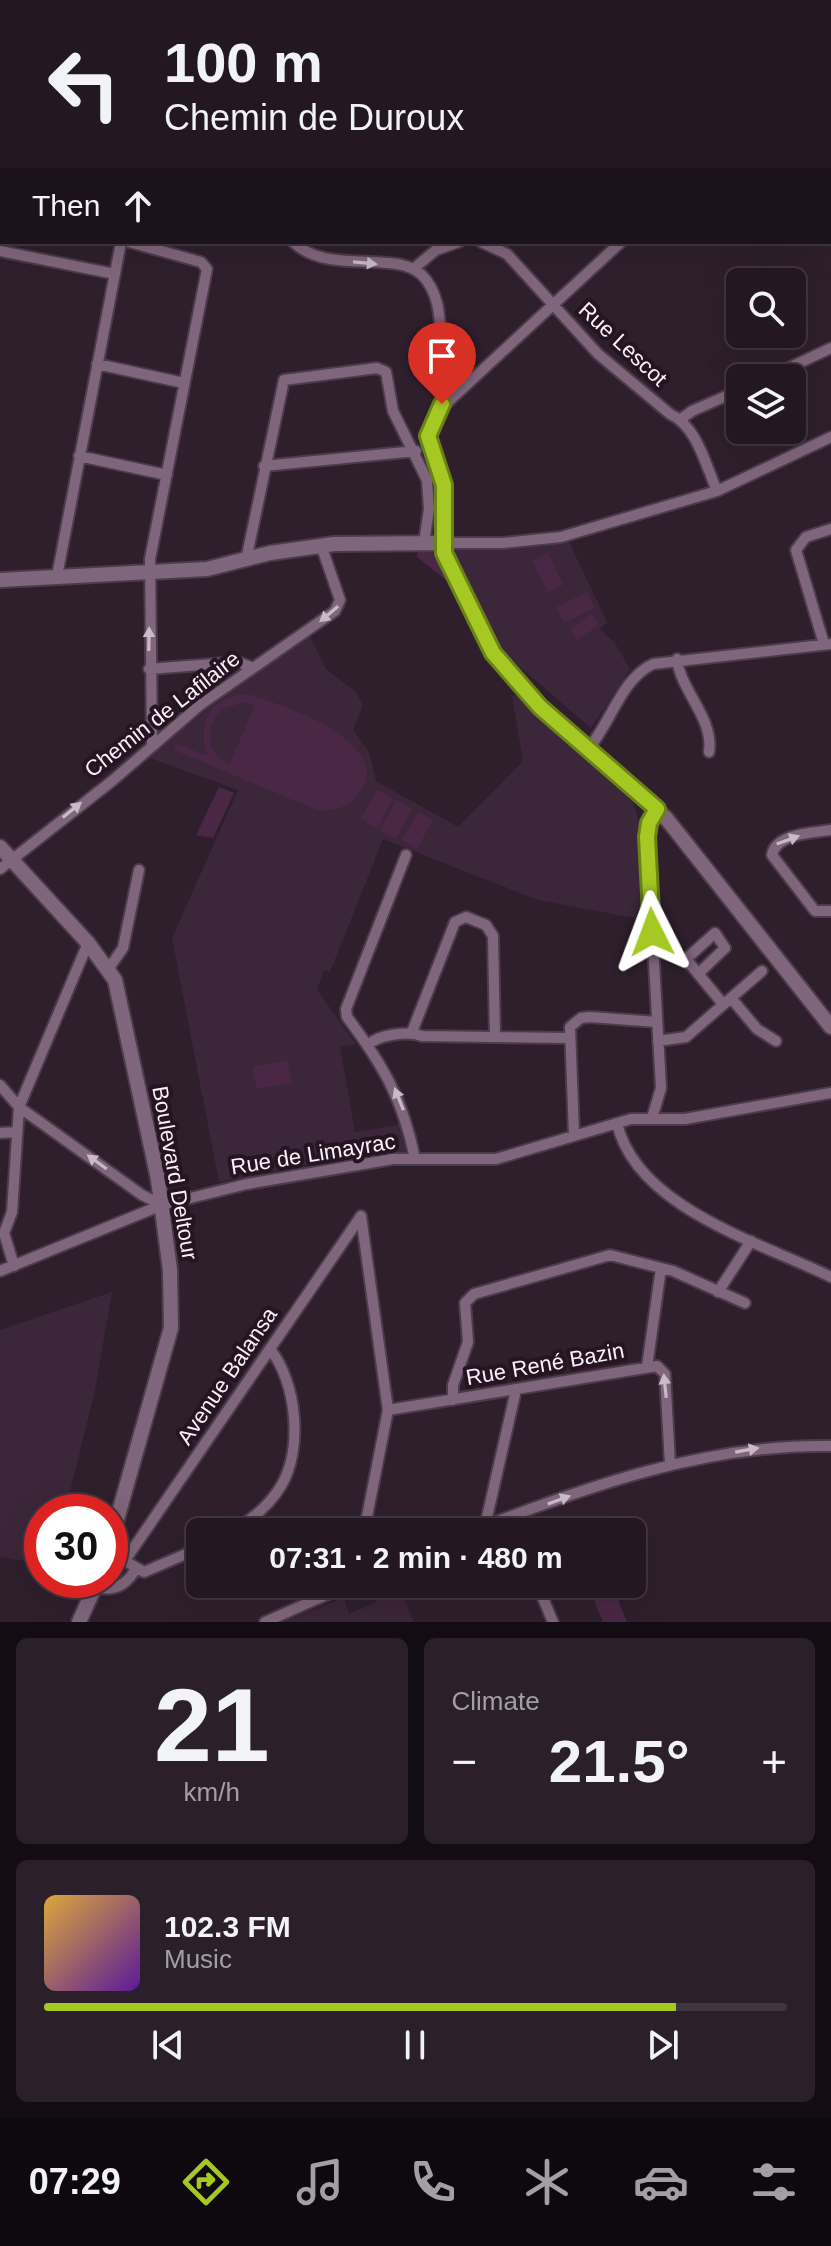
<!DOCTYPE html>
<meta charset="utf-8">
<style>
body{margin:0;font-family:Arial,sans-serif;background:#2b202a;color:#f1f3f6;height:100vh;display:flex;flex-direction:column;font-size:30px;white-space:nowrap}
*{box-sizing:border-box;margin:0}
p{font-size:26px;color:#a39fa5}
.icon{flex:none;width:44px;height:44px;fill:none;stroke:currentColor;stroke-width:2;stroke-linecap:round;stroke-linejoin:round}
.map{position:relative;height:1622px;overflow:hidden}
.sheet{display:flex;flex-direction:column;gap:16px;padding:16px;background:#130d13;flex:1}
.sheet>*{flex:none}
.top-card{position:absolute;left:0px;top:0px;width:832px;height:244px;box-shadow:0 8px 32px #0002,0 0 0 2px #403640;background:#231722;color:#f1f3f6;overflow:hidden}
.buttons{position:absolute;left:726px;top:268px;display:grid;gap:16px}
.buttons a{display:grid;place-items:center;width:80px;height:80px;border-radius:12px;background:#231722;box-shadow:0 8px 32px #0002,0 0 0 2px #403640;font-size:40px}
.speed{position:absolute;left:24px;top:1494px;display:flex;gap:16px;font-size:40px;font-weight:700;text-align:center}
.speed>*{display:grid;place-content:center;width:104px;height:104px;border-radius:50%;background:#231722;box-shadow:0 8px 32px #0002,0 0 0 2px #403640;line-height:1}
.speed .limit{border:12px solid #d22;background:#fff;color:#111}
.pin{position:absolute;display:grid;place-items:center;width:68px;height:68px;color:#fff;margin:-82px -34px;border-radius:50% 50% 50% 0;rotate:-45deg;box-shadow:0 0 8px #0007}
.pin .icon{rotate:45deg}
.me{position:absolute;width:88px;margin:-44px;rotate:357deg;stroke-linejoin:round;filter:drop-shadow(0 0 6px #0008)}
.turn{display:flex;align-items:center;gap:28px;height:168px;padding:0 32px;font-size:36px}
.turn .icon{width:104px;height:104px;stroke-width:2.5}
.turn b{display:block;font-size:56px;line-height:68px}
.then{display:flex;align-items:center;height:76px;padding:0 32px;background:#0003;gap:16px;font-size:30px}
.big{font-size:60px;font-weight:600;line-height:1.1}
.sheet .widget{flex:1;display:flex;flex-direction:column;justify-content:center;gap:12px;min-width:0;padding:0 28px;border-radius:12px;background:#2b202a}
.sheet .dial{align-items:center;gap:0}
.dial b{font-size:104px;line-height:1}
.song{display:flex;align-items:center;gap:24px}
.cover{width:96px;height:96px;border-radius:12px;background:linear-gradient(135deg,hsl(40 70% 55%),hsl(270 70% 35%))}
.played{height:8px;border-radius:4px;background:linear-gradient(90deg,#a5c823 85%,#403640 85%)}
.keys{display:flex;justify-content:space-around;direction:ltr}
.heat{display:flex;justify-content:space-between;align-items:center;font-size:44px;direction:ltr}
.sheet .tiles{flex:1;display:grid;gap:16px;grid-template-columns:1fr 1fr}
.widget:last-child{grid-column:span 2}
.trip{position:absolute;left:186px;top:1518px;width:460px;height:80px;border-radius:12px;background:#231722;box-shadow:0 8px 32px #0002,0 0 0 2px #403640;font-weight:600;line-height:80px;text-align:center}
.tabs{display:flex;height:128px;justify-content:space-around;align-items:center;background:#0e090e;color:#a39fa5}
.tabs .icon{width:56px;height:56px}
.tabs .selected{color:#a5c823}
.tabs b{font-size:36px;color:#f1f3f6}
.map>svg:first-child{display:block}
</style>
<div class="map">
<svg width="831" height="1622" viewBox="0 0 831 1622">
<rect width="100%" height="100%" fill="#2f1f2d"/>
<path fill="#3c2639" d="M569,542L607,622L600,629L615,643L630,669L591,728L498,648L453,554L459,548L510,549Z
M309,634L326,669L356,692L363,705L353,730L369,752L376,781L458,827L523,761L512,696L516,695L633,802L639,823L645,920L538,900L383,839L330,972L324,970L317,990L356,1044L340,1047L355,1132L403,1124L407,1152L358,1154L219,1182L172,938L238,790L147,757L210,706Z
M112,1292L95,1390L65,1512H42V1564L0,1557V1330Z
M382,1584H397L414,1622H282L344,1598L349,1614L376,1602L373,1592L384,1587Z"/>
<path fill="#4a2845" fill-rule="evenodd" d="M418,551H432L449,575L446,580L417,557Z
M548,553L563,585L548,592L532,561Z
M587,592L595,608L564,623L556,607Z
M591,614L599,625L577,640L570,629Z
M251,695C285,706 402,744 356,797C346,808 331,812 317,810L174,750L176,743L208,756C194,724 214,691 251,695ZM244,702L255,705L229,765C206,752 204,727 222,709Z
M219,787L234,793L213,838L196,835Z
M377,789L393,798L377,828L361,819Z
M396,800L412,809L396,839L380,831Z
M418,812L433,820L417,849L402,840Z
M287,1060L292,1082L257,1089L252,1067Z
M614,1590L627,1622H603L593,1598Z"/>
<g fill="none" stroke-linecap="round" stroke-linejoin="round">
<g stroke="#4c3c4a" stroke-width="14">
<path id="minor" d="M595,0V2
M696,0L697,2
M814,0L816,2
M363,2H365
M441,2L442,0
M830,18L831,19
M830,131L831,132
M0,176H2
M129,242L201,262L207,269L150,559L152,744
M293,242C328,276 395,249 422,275C453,307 430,359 454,393
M481,242L507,254L598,354L670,414C697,426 706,466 717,491
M621,242L437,412L428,436L444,485L442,543H503L561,537L717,491L831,437
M0,251L115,274
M413,269L436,250L459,242
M97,364L184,383
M767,378L831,348
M681,419L692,411L740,390
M79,456L167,475
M264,466L416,451
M246,560L284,380L377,368L386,372L393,411L427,480L429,509L424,543
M57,576L121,242
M824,644L796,550L806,537L831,529
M677,659C681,692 714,718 709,752
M149,669L238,662L253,668
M588,749C611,723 621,679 653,664L831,644
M831,830C813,833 776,833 772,855L815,911H831
M406,855L346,1009L347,1017C383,1065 403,1099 415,1159
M0,869L112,781L200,705L335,611L340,600L321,545
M109,968L123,948L139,870
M698,974L725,948L715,933L686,959L723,1004
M731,998L757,1029L776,1041
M412,1032L455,922L466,917L486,925L493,936L495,1037
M658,1041L686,1037L762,971
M368,1045C379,1034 409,1031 422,1036L568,1038
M0,1085L19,1107L142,1195L162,1205
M652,1118L661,1088L647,837L649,823L657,809
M617,1123C636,1208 762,1243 831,1277
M0,1133L17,1132
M574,1135L570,1027L581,1018L590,1017L657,1022
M361,1216L388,1410L364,1532
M14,1266L4,1233L12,1212L19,1107L88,943
M0,1271L162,1205L247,1184L393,1159H496L631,1119H685L831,1093
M718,1292L751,1241
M647,1367L661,1268
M453,1400V1385L468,1342L465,1303L474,1294L610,1255L673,1271L745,1303
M388,1410L657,1366L665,1374L670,1464
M508,1518L515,1532
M485,1526L516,1390
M231,1532C250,1521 269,1506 281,1486C303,1449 297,1383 270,1349
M469,1532C586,1487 705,1444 831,1446
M110,1552L144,1572L200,1548
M126,1559L361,1216
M537,1584L553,1622
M96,1587C114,1592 127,1585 136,1568
M265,1622L351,1584"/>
</g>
<g stroke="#4c3c4a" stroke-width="18">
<path id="tertiary" d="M0,580L207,569L270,553L334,544L442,543L457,581L497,658L540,707L666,818L831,1027
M0,847L88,943L115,980L158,1179L170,1270L171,1328L110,1544
M79,1622L98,1580"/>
</g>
<g stroke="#4c3c4a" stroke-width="20">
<path id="primary" d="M0,126L2,125
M830,228H831"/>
</g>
<use href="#minor" stroke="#80667c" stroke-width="10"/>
<use href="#tertiary" stroke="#80667c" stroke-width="14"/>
<use href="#primary" stroke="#dda8d4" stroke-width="16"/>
</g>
<defs><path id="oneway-solid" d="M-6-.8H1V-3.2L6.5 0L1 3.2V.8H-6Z" transform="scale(2)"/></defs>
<g fill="#cab9c8">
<use href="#oneway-solid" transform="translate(365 263) rotate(5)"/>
<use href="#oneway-solid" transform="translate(329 614) rotate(140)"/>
<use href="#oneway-solid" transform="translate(149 639) rotate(-89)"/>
<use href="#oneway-solid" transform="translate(72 810) rotate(-39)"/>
<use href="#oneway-solid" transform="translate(788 840) rotate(-20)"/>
<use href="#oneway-solid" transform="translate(399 1099) rotate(-112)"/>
<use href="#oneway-solid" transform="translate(97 1162) rotate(-144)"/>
<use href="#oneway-solid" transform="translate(665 1386) rotate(-96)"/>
<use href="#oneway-solid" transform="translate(747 1450) rotate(-10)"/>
<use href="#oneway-solid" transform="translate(559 1500) rotate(-20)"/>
</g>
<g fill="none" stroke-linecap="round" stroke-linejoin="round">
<g stroke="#6b8217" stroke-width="20">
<path id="route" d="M442,404L428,436L444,485V553L493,653L540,707L657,809L649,823L647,837L652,932"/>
</g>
<use href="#route" stroke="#a5c823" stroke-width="14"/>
</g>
<g text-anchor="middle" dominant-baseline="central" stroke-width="8" stroke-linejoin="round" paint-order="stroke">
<g font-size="22" fill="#fcf0fa" stroke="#251523">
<text transform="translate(623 344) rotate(43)">Rue Lescot</text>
<text transform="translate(162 714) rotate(-38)">Chemin de Lafilaire</text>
<text transform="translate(313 1154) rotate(-9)">Rue de Limayrac</text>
<text transform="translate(175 1173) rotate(80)">Boulevard Deltour</text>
<text transform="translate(545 1364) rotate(-10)">Rue René Bazin</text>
<text transform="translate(227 1376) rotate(-56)">Avenue Balansa</text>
</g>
</g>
</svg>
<div class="buttons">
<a><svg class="icon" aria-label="search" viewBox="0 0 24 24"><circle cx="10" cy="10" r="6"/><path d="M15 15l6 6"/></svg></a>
<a><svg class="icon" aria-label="layers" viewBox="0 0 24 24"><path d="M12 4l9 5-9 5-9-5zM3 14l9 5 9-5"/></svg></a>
</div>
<div class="speed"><div class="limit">30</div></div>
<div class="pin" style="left:442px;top:404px;background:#d93025"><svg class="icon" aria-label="arrive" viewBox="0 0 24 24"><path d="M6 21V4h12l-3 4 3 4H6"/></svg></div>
<svg class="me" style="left:652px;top:932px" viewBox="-20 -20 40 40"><path d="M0-17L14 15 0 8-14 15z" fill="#a5c823" stroke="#fff" stroke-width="4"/></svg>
<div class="trip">07:31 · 2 min · 480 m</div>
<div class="top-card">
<div class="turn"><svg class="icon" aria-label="left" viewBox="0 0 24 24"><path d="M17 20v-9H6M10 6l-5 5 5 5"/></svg><div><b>100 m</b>Chemin de Duroux</div></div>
<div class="then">Then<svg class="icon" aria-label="ahead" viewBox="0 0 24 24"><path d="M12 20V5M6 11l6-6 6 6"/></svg></div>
</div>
</div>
<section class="sheet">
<div class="tiles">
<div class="widget dial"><b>21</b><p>km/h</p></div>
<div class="widget"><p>Climate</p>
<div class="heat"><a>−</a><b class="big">21.5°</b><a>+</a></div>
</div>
<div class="widget">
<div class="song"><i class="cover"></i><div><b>102.3 FM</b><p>Music</p></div></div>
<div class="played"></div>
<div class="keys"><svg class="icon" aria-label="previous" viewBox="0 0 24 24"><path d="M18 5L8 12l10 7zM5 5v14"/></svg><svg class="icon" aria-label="pause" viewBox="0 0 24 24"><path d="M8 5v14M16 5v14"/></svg><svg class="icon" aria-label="next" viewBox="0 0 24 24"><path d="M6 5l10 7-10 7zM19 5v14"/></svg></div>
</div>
</div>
</section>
<nav class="tabs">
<b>07:29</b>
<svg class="icon selected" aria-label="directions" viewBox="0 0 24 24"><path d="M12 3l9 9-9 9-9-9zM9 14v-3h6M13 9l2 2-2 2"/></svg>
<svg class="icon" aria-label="music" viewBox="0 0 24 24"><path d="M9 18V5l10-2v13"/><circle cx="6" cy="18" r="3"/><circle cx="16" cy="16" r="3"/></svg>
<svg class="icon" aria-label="phone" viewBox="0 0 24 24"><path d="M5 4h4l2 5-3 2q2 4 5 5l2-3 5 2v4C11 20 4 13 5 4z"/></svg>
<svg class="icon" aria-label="climate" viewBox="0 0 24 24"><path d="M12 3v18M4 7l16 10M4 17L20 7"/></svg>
<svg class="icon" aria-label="car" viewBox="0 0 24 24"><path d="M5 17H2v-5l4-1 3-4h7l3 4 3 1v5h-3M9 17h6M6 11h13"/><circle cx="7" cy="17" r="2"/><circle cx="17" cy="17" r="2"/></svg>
<svg class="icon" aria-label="filters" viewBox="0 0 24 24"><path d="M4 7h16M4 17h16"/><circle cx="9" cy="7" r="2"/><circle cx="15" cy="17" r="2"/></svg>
</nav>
